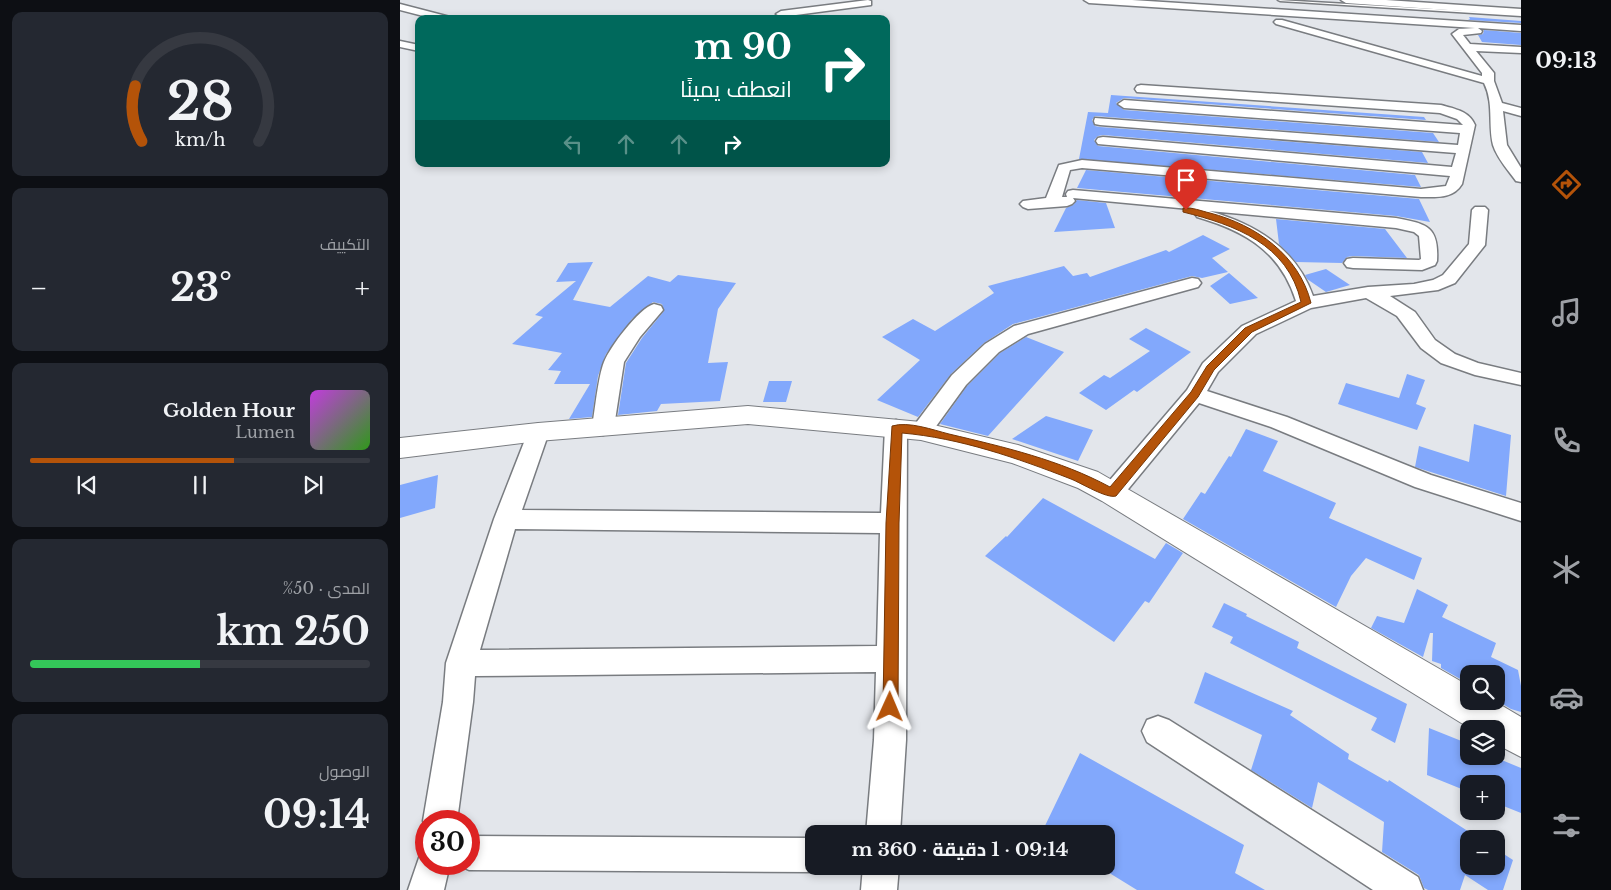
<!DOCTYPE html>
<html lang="ar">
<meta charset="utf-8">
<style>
body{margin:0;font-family:"Libre Baskerville",Cairo,serif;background:#242831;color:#f1f3f6;direction:rtl;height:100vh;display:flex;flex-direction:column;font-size:19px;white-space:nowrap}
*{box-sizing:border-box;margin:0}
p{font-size:16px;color:#9ea1a6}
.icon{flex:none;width:28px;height:28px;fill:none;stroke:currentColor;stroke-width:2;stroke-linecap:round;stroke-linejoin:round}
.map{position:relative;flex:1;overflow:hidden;direction:ltr}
.panel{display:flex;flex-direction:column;gap:12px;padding:12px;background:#0d0f14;width:400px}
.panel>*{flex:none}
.guide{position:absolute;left:15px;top:15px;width:475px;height:152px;border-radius:10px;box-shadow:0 2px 8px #0003;direction:rtl;background:#00695c;color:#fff;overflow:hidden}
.fabs{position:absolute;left:1060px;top:665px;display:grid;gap:10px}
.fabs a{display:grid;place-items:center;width:45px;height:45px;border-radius:10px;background:#171b24;box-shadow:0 2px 8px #0003;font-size:25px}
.speed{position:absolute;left:15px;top:810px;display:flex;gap:10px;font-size:25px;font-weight:700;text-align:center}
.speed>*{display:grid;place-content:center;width:65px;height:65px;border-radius:50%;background:#171b24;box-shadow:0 2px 8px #0003;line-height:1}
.speed .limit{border:8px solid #d22;background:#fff;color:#111}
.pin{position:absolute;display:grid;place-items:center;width:42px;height:42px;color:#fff;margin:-51px -21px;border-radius:50% 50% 50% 0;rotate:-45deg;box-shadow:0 0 5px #0007}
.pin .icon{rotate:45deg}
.me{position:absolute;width:55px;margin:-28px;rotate:1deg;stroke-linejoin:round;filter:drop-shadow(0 0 4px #0008)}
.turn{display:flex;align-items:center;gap:18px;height:105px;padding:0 15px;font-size:22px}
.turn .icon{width:65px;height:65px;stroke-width:2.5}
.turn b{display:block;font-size:35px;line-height:42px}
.lanes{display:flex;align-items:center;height:48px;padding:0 15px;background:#0003;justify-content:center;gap:25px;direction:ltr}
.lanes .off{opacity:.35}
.big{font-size:38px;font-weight:700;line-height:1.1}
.panel .tile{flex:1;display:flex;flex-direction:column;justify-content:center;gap:8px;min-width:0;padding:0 18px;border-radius:10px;background:#242831}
.panel .dial{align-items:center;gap:0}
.dial svg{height:130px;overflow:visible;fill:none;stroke:#363941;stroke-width:7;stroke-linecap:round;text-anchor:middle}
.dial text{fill:#f1f3f6;stroke:none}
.song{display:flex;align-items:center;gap:15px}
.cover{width:60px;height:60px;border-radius:8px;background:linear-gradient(135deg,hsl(290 70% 55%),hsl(110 70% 35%))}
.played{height:5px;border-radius:2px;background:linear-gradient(90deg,#b45309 60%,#363941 60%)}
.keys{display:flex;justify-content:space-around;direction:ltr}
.heat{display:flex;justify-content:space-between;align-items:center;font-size:28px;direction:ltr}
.charge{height:8px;border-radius:4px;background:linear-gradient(90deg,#34c759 50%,#363941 0)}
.trip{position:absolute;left:405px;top:825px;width:310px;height:50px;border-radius:10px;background:#171b24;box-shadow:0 2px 8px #0003;font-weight:700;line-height:50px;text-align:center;direction:rtl}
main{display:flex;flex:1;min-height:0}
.menu{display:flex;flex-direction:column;width:90px;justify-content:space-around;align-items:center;background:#090b0e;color:#9ea1a6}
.menu .icon{width:35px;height:35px}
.menu .current{color:#b45309}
.menu b{font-size:22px;color:#f1f3f6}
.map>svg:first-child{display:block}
</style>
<main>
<nav class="menu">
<b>09:13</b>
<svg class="icon current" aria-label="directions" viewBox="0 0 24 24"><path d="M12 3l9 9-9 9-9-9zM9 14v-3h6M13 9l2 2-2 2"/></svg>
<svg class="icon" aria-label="music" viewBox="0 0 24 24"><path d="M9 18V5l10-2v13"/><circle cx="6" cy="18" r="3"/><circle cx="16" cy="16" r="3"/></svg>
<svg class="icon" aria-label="phone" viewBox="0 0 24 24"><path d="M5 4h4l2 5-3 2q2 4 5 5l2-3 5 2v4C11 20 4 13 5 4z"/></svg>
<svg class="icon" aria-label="climate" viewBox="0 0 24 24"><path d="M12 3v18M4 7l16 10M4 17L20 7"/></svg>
<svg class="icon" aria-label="car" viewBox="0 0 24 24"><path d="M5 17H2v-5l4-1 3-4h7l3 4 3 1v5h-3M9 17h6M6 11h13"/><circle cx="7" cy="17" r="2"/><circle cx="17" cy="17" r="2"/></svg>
<svg class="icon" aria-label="filters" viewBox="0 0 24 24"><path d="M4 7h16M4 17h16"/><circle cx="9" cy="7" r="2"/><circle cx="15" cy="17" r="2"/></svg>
</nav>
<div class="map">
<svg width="1121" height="890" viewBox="0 0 1121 890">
<rect width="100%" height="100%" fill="#e3e6eb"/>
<path fill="#82a8fc" d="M1069,17L1121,21V23L1068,20L1070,19Z
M1084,30L1121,33V45L1082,42L1078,35L1083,34Z
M711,95L1024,117L1026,120L724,98L716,103L724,110L1033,133L1039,142L695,116L692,120L695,126L700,127L1022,152L1028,163L703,135L698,136L694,140L698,146L1015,175L1021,187L679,159L688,112L708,113Z
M686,170L1019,199L1030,222L996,216L677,188Z
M677,200L706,203L715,228L654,232L666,208L673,205Z
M876,219L985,229L1007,258L953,256L947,257L942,263L896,262L879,244Z
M803,235L830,249L812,258L828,272L802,278L792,276L613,324L584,343L551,374L518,417L477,400L520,360L482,337L513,319L535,331L594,293L588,286L664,266L673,276L687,273L690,277L766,250L769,252Z
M193,262L173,300L210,307L248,276L270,282L278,275L336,283L318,309L308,363L328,362L320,401L261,404L257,411L218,415L226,363L242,338L264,311L262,304L253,302L232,319L206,354L198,376L192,417L169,419L190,384H154L161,371L148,370L162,353L112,344L143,317L135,315L176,281L156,282L168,263Z
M926,269L950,285L926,292L907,279L905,275Z
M829,273L858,298L830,304L810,286Z
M746,328L791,352L737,392L734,390L706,410L679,393L704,375L710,378L750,351L729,339Z
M626,337L664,352L588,436L540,424L567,386L600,353Z
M1007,374L1025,380L1016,404L1026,408L1017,430L938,404L946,383L999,398Z
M369,381H392L386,402H363Z
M646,416L693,430L678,461L612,439Z
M1074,424L1111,435L1106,496L1015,467L1019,446L1069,462Z
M846,429L878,441L863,471L936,503L929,518L1022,558L1014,580L966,558L951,576L936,607L783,519L801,492L805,494L829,456L831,457Z
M38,475L35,508L0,518V485Z
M643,498L755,559L766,543L783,553L749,603L745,601L714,642L585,556L606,536L607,537Z
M1017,589L1048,605L1042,617L1096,643L1091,657L1118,670L1121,686V712L1111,709L1096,700V674H1069V684L1041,668V664L1032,661L1033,633H1030L1023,657L971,628L977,616L1004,623Z
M824,603L847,614L846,616L899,642L897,648L1007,704L995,743L971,730L977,718L830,643L833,637L812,627Z
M805,672L893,711L890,715L949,754L948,759L988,782L989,780L1080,839H1069V866H1096V849L1113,860L1103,890H1088L1065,875L1060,890H1028L1024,888L1019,875L982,852L984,822L918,782L912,808L851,770L862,735L794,703Z
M1029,728L1069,744V756H1092L1121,768V813L1096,803V784H1069V792L1027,775Z
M680,753L844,845L835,873L865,890H737L698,866H706V834H645L642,832Z"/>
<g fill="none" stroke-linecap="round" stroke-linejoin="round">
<g stroke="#797c80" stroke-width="3">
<path id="service" d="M878,0L1121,14V16L880,1Z"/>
</g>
<g stroke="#797c80" stroke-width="3">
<path id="minor" d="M468,0L471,1V5L381,17L376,14L381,11Z
M684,0H732L1121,25V31L1078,28L1082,31L1081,33L1063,35L1070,44L1121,47V53L1076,51L1094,73V81L1102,103L1121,108V116L1103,111L1107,145L1121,168V182L1116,181C1108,170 1097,158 1093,145C1088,124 1094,103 1084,83L876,24L874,22L876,20H882L1082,76V73L1052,34L1059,29L1075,28L689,3Z
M941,0H986L1121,9V15L946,3Z
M0,4L50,17L52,19H35L0,10Z
M0,41L19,45V51L0,47Z
M741,85L1041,105C1055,109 1069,111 1075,125L1062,184C1053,199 1037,197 1021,197L682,168L670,170L662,197H667L666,194L668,191L673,190L996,218C1027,224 1039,226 1037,261L1035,265L1022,270L953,268L947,267L944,263L947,259L953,258L1019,260L1021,259L1019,236L1014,232L996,228L809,211C855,224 896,248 913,296L968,287L1014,284L1033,280L1043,275L1069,244L1072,210L1075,207H1085L1088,210L1085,245L1055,283L1038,290L990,296L1015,312L1035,340L1055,354L1078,363L1121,373V385L1075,375L1041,363L1021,348L997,316L966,298L911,308L856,334L818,372L807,391L887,417L1031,475L1121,503V521L1015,487L871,427L799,403L720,499L712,502L704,499L700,493L704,487L787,390L803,363L842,326L896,301C880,251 845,231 797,217L795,214L800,210L673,198L675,201L672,204L667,206L628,209L623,207L620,204L623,201L646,198L659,165L682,160L1021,189L1046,186L1050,176L698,144L696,141L698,138L703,137L1052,167L1056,153L700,125L695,124L694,121L695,118L1058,145L1060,133L724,108L718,104L724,100L1063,125L1057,119L1040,113L737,92L735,89L737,86Z
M792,278L798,279L801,283L798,287L628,334L599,352L566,385L529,436L521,439L513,436L510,431L552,375L585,344L614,326Z
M254,304L261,306L263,310L240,337L224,362L214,427L211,432L203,435L195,432L192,427C195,410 198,377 204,362C210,347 239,308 254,304Z
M496,420L504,423L507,428L506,740L500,834H466L474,740L476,672L75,676L73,702L57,821H26V829L23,821L43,702L46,663L94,519L130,427L138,424L146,427L149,432L122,510L481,513L485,428L488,423ZM115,529L480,533L477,646L80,650Z
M758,716L769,720L1018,877L1023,890H973L747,742L742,731L747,720Z
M69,836L414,838V866H427L414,872L69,870L56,864H69Z
M26,849V864H50L44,890H8L21,852Z
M463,866H499L497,890H461Z"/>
</g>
<g stroke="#797c80" stroke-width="2">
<path id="tertiary" d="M348,406L521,422L618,445L698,472L1069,686V701H1094L1121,717V757L1096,744V729H1071L702,501L678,488L612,463L521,440L348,424L138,441L0,458V438L138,423Z"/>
</g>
<use href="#service" fill="#fff" fill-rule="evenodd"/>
<use href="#minor" fill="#fff" fill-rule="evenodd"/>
<use href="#tertiary" fill="#fff" fill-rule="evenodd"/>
</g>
<path fill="#b45309" stroke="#753606" d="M783,208C792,207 801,211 810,213C856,225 899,255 911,303L852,332L814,370L798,397L716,496C707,499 681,483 671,479C617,458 560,438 502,433L499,523L498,707L496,713L490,715L485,713L483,707L486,523L492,426C509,421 533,430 549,434C604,447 660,460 710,487L791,392L807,366L845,328L901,302C888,244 835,225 783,212Z"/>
</svg>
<div class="fabs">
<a><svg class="icon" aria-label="search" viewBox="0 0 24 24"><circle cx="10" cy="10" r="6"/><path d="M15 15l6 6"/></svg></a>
<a><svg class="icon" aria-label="layers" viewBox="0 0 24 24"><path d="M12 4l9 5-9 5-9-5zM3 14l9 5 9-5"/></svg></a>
<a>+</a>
<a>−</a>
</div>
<div class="speed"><div class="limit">30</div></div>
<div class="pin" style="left:786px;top:210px;background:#d93025"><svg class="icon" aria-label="arrive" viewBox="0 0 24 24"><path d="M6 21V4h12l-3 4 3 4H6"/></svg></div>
<svg class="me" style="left:490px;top:707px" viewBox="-20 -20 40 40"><path d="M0-17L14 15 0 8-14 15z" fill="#b45309" stroke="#fff" stroke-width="4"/></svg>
<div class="trip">09:14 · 1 دقيقة · 360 m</div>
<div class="guide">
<div class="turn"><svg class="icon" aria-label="right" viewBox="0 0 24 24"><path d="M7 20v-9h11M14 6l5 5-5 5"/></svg><div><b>90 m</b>انعطف يمينًا</div></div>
<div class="lanes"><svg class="icon off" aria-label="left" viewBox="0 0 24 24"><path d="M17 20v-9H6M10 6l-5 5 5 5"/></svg><svg class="icon off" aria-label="ahead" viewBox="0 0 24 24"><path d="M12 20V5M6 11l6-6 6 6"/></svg><svg class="icon off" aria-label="ahead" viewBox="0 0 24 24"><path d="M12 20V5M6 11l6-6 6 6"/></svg><svg class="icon" aria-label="right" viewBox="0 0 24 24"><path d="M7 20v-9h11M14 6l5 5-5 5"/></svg></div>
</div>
</div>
<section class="panel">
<div class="tile dial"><svg viewBox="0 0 100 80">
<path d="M14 69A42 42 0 1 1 86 69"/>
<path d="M14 69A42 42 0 0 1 10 35" stroke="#b45309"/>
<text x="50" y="56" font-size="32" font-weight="700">28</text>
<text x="50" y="72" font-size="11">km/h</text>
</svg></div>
<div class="tile"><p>التكييف</p>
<div class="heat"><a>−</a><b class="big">23°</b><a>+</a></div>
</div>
<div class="tile">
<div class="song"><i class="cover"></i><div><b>Golden Hour</b><p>Lumen</p></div></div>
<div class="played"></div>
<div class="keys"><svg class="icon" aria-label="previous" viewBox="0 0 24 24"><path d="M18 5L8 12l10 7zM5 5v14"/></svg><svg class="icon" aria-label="pause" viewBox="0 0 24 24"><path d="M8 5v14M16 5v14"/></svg><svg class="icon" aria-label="next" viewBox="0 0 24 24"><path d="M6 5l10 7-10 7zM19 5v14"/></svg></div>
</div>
<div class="tile"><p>المدى · 50%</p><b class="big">250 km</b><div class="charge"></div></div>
<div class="tile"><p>الوصول</p><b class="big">09:14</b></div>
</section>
</main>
